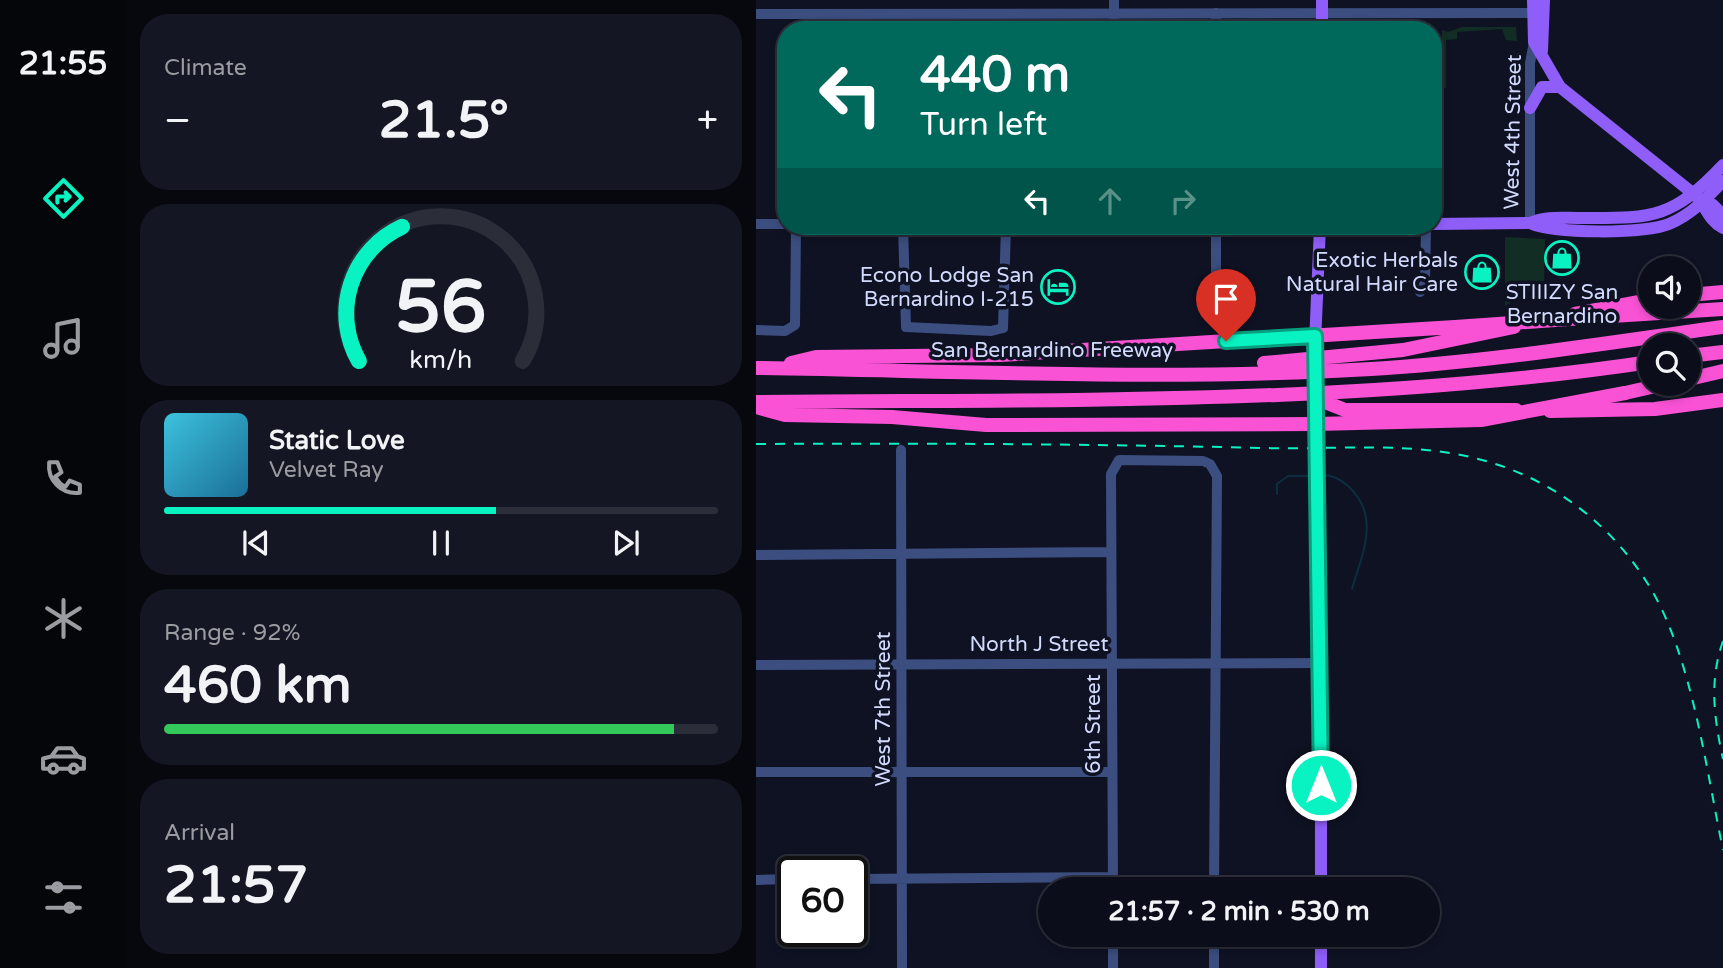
<!DOCTYPE html>
<meta charset="utf-8">
<style>
body{margin:0;font-family:"Varela Round",sans-serif;background:#141723;color:#f1f3f6;height:100vh;display:flex;flex-direction:column;font-size:26px;white-space:nowrap}
*{box-sizing:border-box;margin:0}
p{font-size:23px;color:#9a9ca2}
.icon{flex:none;width:38px;height:38px;fill:none;stroke:currentColor;stroke-width:2;stroke-linecap:round;stroke-linejoin:round}
.map{position:relative;flex:1;overflow:hidden}
.sheet{display:flex;flex-direction:column;gap:14px;padding:14px;background:#06080e;width:630px}
.sheet>*{flex:none}
.top-card{position:absolute;left:21px;top:21px;width:665px;height:214px;border-radius:28px;box-shadow:0 4px 10px #0003,0 0 0 2px #2b2e39;background:#00695c;color:#fff;overflow:hidden}
.tools{position:absolute;left:882px;top:256px;display:grid;gap:14px}
.tools a{display:grid;place-items:center;width:63px;height:63px;border-radius:50%;background:#0b0e1a;box-shadow:0 4px 10px #0003,0 0 0 2px #2b2e39;font-size:35px}
.speed{position:absolute;left:21px;top:856px;display:flex;gap:14px;font-size:35px;font-weight:700;text-align:center}
.speed>*{display:grid;place-content:center;width:91px;height:91px;border-radius:50%;background:#0b0e1a;box-shadow:0 4px 10px #0003,0 0 0 2px #2b2e39;line-height:1}
.speed .limit{border:4px solid #111;border-radius:10px;background:#fff;color:#111}
.pin{position:absolute;display:grid;place-items:center;width:60px;height:60px;color:#fff;margin:-72px -30px;border-radius:50% 50% 50% 0;rotate:-45deg;box-shadow:0 0 7px #0007}
.pin .icon{rotate:45deg}
.me{position:absolute;width:77px;margin:-38px;rotate:0deg;stroke-linejoin:round;filter:drop-shadow(0 0 5px #0008)}
.turn{display:flex;align-items:center;gap:24px;height:147px;padding:0 28px;font-size:32px}
.turn .icon{width:91px;height:91px;stroke-width:2.5}
.turn b{display:block;font-size:49px;line-height:60px}
.lanes{display:flex;align-items:center;height:66px;padding:0 28px;background:#0003;justify-content:center;gap:35px;direction:ltr}
.lanes .off{opacity:.35}
.big{font-size:52px;font-weight:700;line-height:1.1}
.sheet .widget{flex:1;display:flex;flex-direction:column;justify-content:center;gap:10px;min-width:0;padding:0 24px;border-radius:28px;background:#141723}
.sheet .dial{align-items:center;gap:0}
.dial svg{height:182px;overflow:visible;fill:none;stroke:#2b2e39;stroke-width:7;stroke-linecap:round;text-anchor:middle}
.dial text{fill:#f1f3f6;stroke:none}
.song{display:flex;align-items:center;gap:21px}
.cover{width:84px;height:84px;border-radius:10px;background:linear-gradient(135deg,hsl(190 70% 55%),hsl(200 70% 35%))}
.played{height:7px;border-radius:4px;background:linear-gradient(90deg,#09f3c2 60%,#2b2e39 60%)}
.keys{display:flex;justify-content:space-around;direction:ltr}
.heat{display:flex;justify-content:space-between;align-items:center;font-size:38px;direction:ltr}
.charge{height:10px;border-radius:5px;background:linear-gradient(90deg,#34c759 92%,#2b2e39 0)}
.trip{position:absolute;left:282px;top:877px;width:402px;height:70px;border-radius:35px;background:#0b0e1a;box-shadow:0 4px 10px #0003,0 0 0 2px #2b2e39;font-weight:700;line-height:70px;text-align:center}
main{display:flex;flex:1;min-height:0}
.tabs{display:flex;flex-direction:column;width:126px;justify-content:space-around;align-items:center;background:#04060a;color:#9a9ca2}
.tabs .icon{width:49px;height:49px}
.tabs .current{color:#09f3c2}
.tabs b{font-size:32px;color:#f1f3f6}
.map>svg:first-child{display:block}
</style>
<main>
<nav class="tabs">
<b>21:55</b>
<svg class="icon current" aria-label="directions" viewBox="0 0 24 24"><path d="M12 3l9 9-9 9-9-9zM9 14v-3h6M13 9l2 2-2 2"/></svg>
<svg class="icon" aria-label="music" viewBox="0 0 24 24"><path d="M9 18V5l10-2v13"/><circle cx="6" cy="18" r="3"/><circle cx="16" cy="16" r="3"/></svg>
<svg class="icon" aria-label="phone" viewBox="0 0 24 24"><path d="M5 4h4l2 5-3 2q2 4 5 5l2-3 5 2v4C11 20 4 13 5 4z"/></svg>
<svg class="icon" aria-label="climate" viewBox="0 0 24 24"><path d="M12 3v18M4 7l16 10M4 17L20 7"/></svg>
<svg class="icon" aria-label="car" viewBox="0 0 24 24"><path d="M5 17H2v-5l4-1 3-4h7l3 4 3 1v5h-3M9 17h6M6 11h13"/><circle cx="7" cy="17" r="2"/><circle cx="17" cy="17" r="2"/></svg>
<svg class="icon" aria-label="filters" viewBox="0 0 24 24"><path d="M4 7h16M4 17h16"/><circle cx="9" cy="7" r="2"/><circle cx="15" cy="17" r="2"/></svg>
</nav>
<section class="sheet">
<div class="widget"><p>Climate</p>
<div class="heat"><a>−</a><b class="big">21.5°</b><a>+</a></div>
</div>
<div class="widget dial"><svg viewBox="0 0 100 80">
<path d="M14 69A42 42 0 1 1 86 69"/>
<path d="M14 69A42 42 0 0 1 33 10" stroke="#09f3c2"/>
<text x="50" y="56" font-size="32" font-weight="700">56</text>
<text x="50" y="72" font-size="11">km/h</text>
</svg></div>
<div class="widget">
<div class="song"><i class="cover"></i><div><b>Static Love</b><p>Velvet Ray</p></div></div>
<div class="played"></div>
<div class="keys"><svg class="icon" aria-label="previous" viewBox="0 0 24 24"><path d="M18 5L8 12l10 7zM5 5v14"/></svg><svg class="icon" aria-label="pause" viewBox="0 0 24 24"><path d="M8 5v14M16 5v14"/></svg><svg class="icon" aria-label="next" viewBox="0 0 24 24"><path d="M6 5l10 7-10 7zM19 5v14"/></svg></div>
</div>
<div class="widget"><p>Range · 92%</p><b class="big">460 km</b><div class="charge"></div></div>
<div class="widget"><p>Arrival</p><b class="big">21:57</b></div>
</section>
<div class="map">
<svg width="967" height="968" viewBox="0 0 967 968">
<rect width="100%" height="100%" fill="#0f1223"/>
<path fill="#122d23" d="M706,27H760L761,41L750,40L746,29L701,32V39L690,40V88H686V30L692,32Z
M749,237L789,239L788,283L749,306Z"/>
<g fill="none" stroke-linecap="round" stroke-linejoin="round">
<path stroke="#0c2e3f" stroke-width="2" d="M565,475C577,475 584,479 593,487C625,517 606,554 596,589
M521,494V484L532,476H555"/>
<path stroke="#3c4e80" stroke-width="10" d="M460,13V30
M0,14L784,13
M146,14V30
M358,30V0
M774,223V63L778,42
M0,224H30
M147,226L150,327L235,331L247,328L250,226
M664,292L669,283L670,226
M452,304L460,275V226
M0,330L29,331L39,325L40,226
M145,450L146,968
M0,555L355,552
M0,665L565,663
M0,772H356
M96,879L357,877
M0,880L37,879
M357,889L355,474L363,460L447,461L454,464L461,476L458,889
M357,934V968
M458,968V934"/>
<path stroke="#8f5ef9" stroke-width="12" d="M777,0L778,42L804,87L939,195C950,206 952,220 967,228
M566,30V0
M786,51L788,0
M774,108L786,87H804
M947,203L957,205L967,215
M774,223C798,234 888,234 913,224C935,215 951,198 967,181
M677,224L774,223C790,216 805,218 822,218C895,218 914,221 967,165
M559,344L564,226
M561,505L565,663V889
M565,968V934"/>
<path stroke="#f952d5" stroke-width="14" d="M933,295L967,292
M819,314L894,300
M856,316L967,309
M933,356L967,352
M35,363L60,357L244,355L699,327
M508,363L647,350L758,327
M0,368C204,371 411,381 615,369C733,362 850,343 967,327
M933,379L967,371
M869,393L913,383
M559,398L589,410H760
M0,402C299,399 598,406 894,362
M0,407L29,415L136,417L230,425L560,424
M794,411L899,409L967,400"/>
<path stroke="#09f3c2" stroke-width="2" stroke-dasharray="10 9" stroke-linecap="butt" d="M0,444C169,443 338,444 508,448C582,450 661,440 733,462C798,481 854,524 890,581C935,649 950,769 967,850
M967,641C953,681 958,718 967,759"/>
<path stroke="#8f5ef9" stroke-width="12" d="M559,349L561,505"/>
<path stroke="#f952d5" stroke-width="14" d="M699,327L856,316
M560,424L725,420L869,393"/>
</g>
<g fill="none" stroke-linecap="round" stroke-linejoin="round">
<g stroke="#069e7e" stroke-width="18">
<path id="route" d="M470,341L559,336L565,785"/>
</g>
<use href="#route" stroke="#09f3c2" stroke-width="12"/>
</g>
<defs>
<g id="shop-ring" transform="scale(1.75)"><circle r="9.5" fill="#0f1223" stroke="#09f3c2" stroke-width="1.5"/><path d="M-5-2.5h2.3a2.7 3.5 0 0 1 5.4 0H5L5.5 6h-11ZM-1.5-2.5h3a1.5 2.3 0 0 0-3 0Z" fill="#09f3c2"/></g>
<g id="hotel-ring" transform="scale(1.75)"><circle r="9.5" fill="#0f1223" stroke="#09f3c2" stroke-width="1.5"/><path d="M-6-4.5h1.5V1H6V5H4.5V3h-9V5H-6ZM-4 0a1.8 1.8 0 1 1 3.6 0ZM.5 0V-2.5h3Q6-2.5 6 0Z" fill="#09f3c2"/></g>
</defs>
<g fill-rule="evenodd">
<use href="#shop-ring" x="806" y="258"/>
<use href="#shop-ring" x="726" y="272"/>
<use href="#hotel-ring" x="302" y="287"/>
</g>
<g text-anchor="middle" dominant-baseline="central" stroke-width="7" stroke-linejoin="round" paint-order="stroke">
<g font-size="21" fill="#d2dbfd" stroke="#0f1223">
<text transform="translate(757 132) rotate(-89)">West 4th Street</text>
<text x="296" y="350">San Bernardino Freeway</text>
<text x="283" y="644">North J Street</text>
<text transform="translate(127 709) rotate(-90)">West 7th Street</text>
<text transform="translate(337 724) rotate(-90)">6th Street</text>
</g>
<g font-size="21" fill="#d2dbfd" stroke="#0f1223" text-anchor="end">
<text x="702" y="260">Exotic Herbals<tspan x="702" dy="24">Natural Hair Care</tspan></text>
<text x="278" y="275">Econo Lodge San<tspan x="278" dy="24">Bernardino I-215</tspan></text>
<text x="806" y="292" text-anchor="middle">STIIIZY San<tspan x="806" dy="24">Bernardino</tspan></text>
</g>
</g>
</svg>
<div class="tools">
<a><svg class="icon" aria-label="sound" viewBox="0 0 24 24"><path d="M4 9h4l5-4v14l-5-4H4zM17 9q2 3 0 6"/></svg></a>
<a><svg class="icon" aria-label="search" viewBox="0 0 24 24"><circle cx="10" cy="10" r="6"/><path d="M15 15l6 6"/></svg></a>
</div>
<div class="speed"><div class="limit">60</div></div>
<div class="pin" style="left:470px;top:341px;background:#d93025"><svg class="icon" aria-label="arrive" viewBox="0 0 24 24"><path d="M6 21V4h12l-3 4 3 4H6"/></svg></div>
<svg class="me" style="left:565px;top:785px" viewBox="-20 -20 40 40"><circle r="17" fill="#09f3c2" stroke="#fff" stroke-width="3"/><path d="M0-11L8 9 0 5-8 9z" fill="#fff"/></svg>
<div class="trip">21:57 · 2 min · 530 m</div>
<div class="top-card">
<div class="turn"><svg class="icon" aria-label="left" viewBox="0 0 24 24"><path d="M17 20v-9H6M10 6l-5 5 5 5"/></svg><div><b>440 m</b>Turn left</div></div>
<div class="lanes"><svg class="icon" aria-label="left" viewBox="0 0 24 24"><path d="M17 20v-9H6M10 6l-5 5 5 5"/></svg><svg class="icon off" aria-label="ahead" viewBox="0 0 24 24"><path d="M12 20V5M6 11l6-6 6 6"/></svg><svg class="icon off" aria-label="right" viewBox="0 0 24 24"><path d="M7 20v-9h11M14 6l5 5-5 5"/></svg></div>
</div>
</div>
</main>
